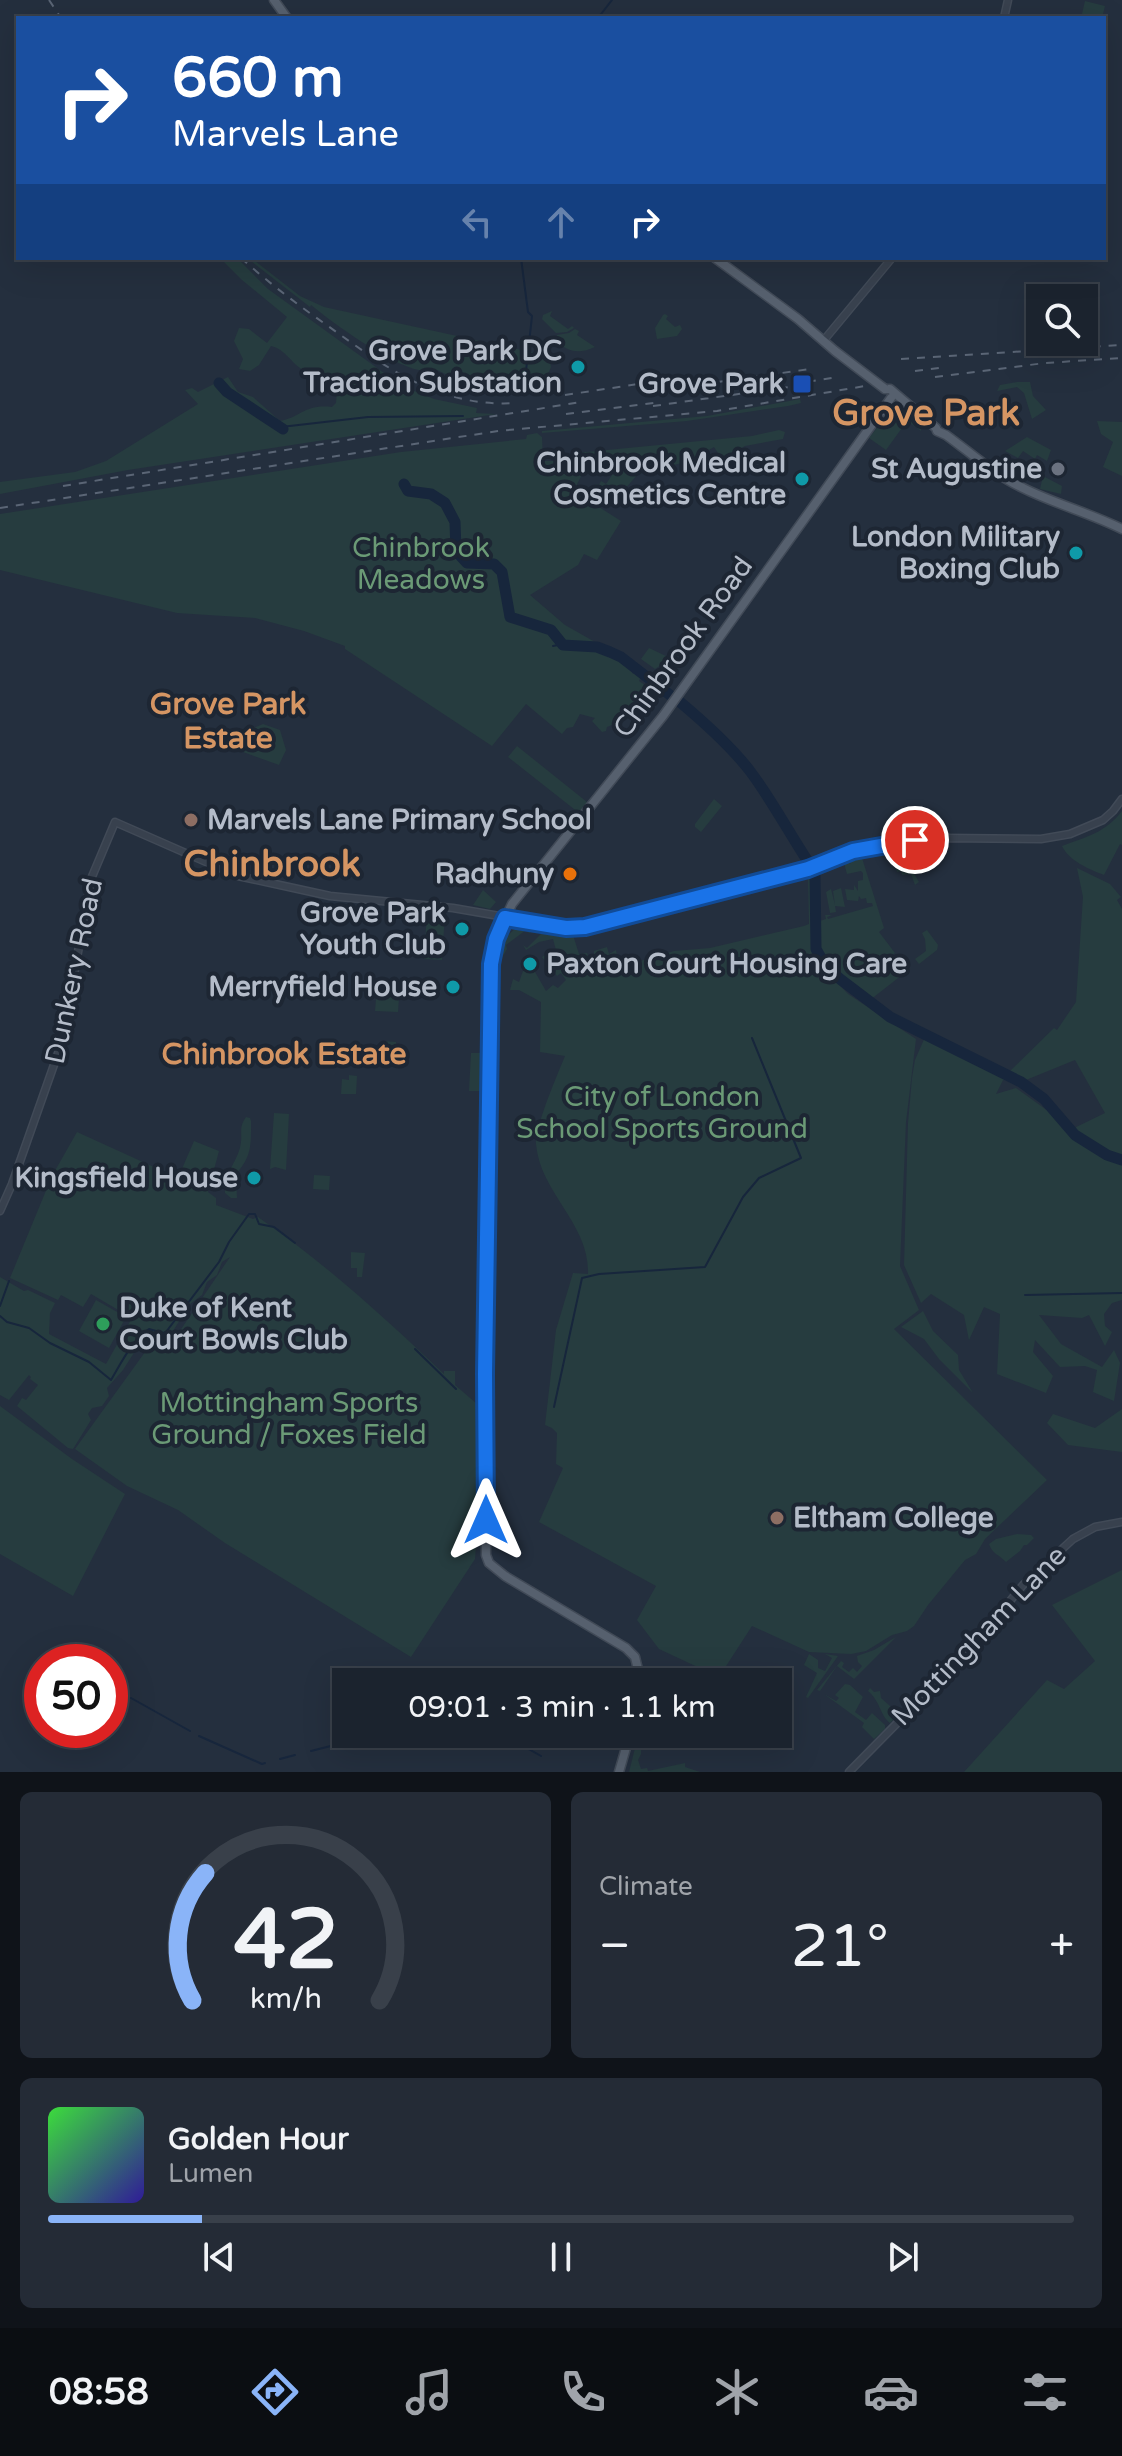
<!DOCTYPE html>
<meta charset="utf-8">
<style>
body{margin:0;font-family:"Varela Round",sans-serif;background:#242b36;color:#f1f3f6;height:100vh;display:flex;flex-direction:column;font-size:30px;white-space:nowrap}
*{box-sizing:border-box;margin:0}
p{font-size:26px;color:#a0a4aa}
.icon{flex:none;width:44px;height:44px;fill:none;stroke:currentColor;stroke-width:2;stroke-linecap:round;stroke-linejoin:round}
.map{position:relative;height:1772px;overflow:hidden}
.drawer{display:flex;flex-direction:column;gap:20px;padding:20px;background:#0f1319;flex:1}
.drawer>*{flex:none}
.banner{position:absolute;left:16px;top:16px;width:1090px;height:244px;border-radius:0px;box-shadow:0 8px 32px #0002,0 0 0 2px #39404a;background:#1a4fa0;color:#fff;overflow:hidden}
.controls{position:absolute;left:1026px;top:284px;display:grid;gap:16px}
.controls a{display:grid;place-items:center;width:72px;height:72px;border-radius:0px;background:#1b232e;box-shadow:0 8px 32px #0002,0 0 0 2px #39404a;font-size:40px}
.speed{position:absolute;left:24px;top:1644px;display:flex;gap:16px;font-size:40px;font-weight:700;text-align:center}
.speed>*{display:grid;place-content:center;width:104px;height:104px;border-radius:50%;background:#1b232e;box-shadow:0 8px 32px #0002,0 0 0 2px #39404a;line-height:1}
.speed .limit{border:12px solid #d22;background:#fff;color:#111}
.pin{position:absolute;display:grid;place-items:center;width:68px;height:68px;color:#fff;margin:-34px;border:4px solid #fff;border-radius:50%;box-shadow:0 2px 8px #0007}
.me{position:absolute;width:88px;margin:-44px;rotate:0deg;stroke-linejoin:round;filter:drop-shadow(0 0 6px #0008)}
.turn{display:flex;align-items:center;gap:28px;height:168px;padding:0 24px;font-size:36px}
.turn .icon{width:104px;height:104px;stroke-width:2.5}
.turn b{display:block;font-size:56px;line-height:68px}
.lanes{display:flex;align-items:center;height:76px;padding:0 24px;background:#0003;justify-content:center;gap:40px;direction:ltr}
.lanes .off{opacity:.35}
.big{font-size:60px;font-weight:600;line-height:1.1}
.drawer .tile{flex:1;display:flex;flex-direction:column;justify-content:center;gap:12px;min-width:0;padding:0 28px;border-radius:12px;background:#242b36}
.drawer .dial{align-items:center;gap:0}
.dial svg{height:208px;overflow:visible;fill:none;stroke:#39404a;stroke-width:7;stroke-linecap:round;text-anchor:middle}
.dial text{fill:#f1f3f6;stroke:none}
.song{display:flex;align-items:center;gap:24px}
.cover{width:96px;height:96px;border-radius:12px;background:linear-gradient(135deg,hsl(120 70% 55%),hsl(250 70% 35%))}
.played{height:8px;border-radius:4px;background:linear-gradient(90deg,#8ab4f8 15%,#39404a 15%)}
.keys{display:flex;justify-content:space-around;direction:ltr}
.heat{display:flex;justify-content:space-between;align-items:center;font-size:44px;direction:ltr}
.drawer .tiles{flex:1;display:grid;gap:20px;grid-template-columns:1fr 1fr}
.tile:last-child{grid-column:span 2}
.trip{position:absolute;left:332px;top:1668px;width:460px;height:80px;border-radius:0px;background:#1b232e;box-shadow:0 8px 32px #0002,0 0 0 2px #39404a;font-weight:600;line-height:80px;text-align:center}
.dock{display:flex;height:128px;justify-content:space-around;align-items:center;background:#0b0e12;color:#a0a4aa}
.dock .icon{width:56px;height:56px}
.dock .current{color:#8ab4f8}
.dock b{font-size:36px;color:#f1f3f6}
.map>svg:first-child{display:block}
</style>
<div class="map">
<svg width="1122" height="1772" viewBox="0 0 1122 1772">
<rect width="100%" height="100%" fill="#242f3e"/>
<path fill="#263c3f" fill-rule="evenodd" d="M1085,1L1105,6L1102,18H1081Z
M220,258H237L268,289L402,386L434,399L477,408L476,413L496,414L128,470L0,494V482L75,472L106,461L198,404L185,390L192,388L198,392L228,377L238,392L253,397L280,421C302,417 304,404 332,407L336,403C340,370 318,380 303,370C291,363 285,349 271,346L259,365L250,371L239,369L243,359L234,341L239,328L249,329L267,343L287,317L242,280Z
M247,258H251L300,296L324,307L549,356L551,367L546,379L520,375L511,389L501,396L477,389L437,370C430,368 425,371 419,370C391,365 334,324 311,305L310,307Z
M552,311L550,316L568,329L572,326L574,328L567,332L556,333L542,319L543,315Z
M665,314L668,316L666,319L675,327L680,325L682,329L677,336L657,339L655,328L663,315Z
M575,329L579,331L577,335L595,347C580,354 566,353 556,339L557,335L569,333Z
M1017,382H1030L1033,396L1046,410L1032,419L1024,393L1017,387L997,391L1000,385Z
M800,399L801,403L788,406L687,421L542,433V431L707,416Z
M903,414L921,427V431L907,421L886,450L869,438L886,416Z
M1097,421L1122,422V476L1103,467L1113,442L1101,434Z
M779,430L785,432L783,439L745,446L722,459L714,447L690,461L638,474L610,506L589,493L596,484L599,485L601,481L606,484L614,472L608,469L603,458L588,463L575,488L580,495L621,521L597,560L584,554L578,565L530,595L565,625L618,655L621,663L631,670L633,674L637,671L642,674L639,681L649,688L617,729L612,725L607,727L606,731L602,732L592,721L595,718L580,714L573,727L567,728L562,734L526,704L492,746L345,649V646L304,631L255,618L177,613L0,570V514L401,452L526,439L527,435L537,433L542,437L543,461H555L566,465L576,453L752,436Z
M1027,437L1051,450L1047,461L1037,455L1035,459L1023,451L1018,458L1005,451Z
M1043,476L1062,486L1061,494L1040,489Z
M649,648L666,656L667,661L655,669L641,659Z
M263,724L280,730L286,750L279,765L235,749L242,733Z
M517,746L587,802L579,813L508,757Z
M714,799L722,806L701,832L695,827V824Z
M1122,811V845L1120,844L1104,875C1089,869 1069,861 1062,846C1088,836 1105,833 1122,811Z
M907,850L909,852L912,870L919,882L915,885L911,874L902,875L901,871L897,872L892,854L880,857L879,854Z
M862,858L884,928L879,932L895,953L890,957L891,962L902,975L870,1000C851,988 825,971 818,949C816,941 817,930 817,922L826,919L825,915H832L827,917L828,919L873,906L872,903H867L866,898L861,899L859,896L858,901L847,900L845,889L854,890V885L858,891V881L863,880V873L861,871L847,874L844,863H848L849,861L850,864L851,861Z
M1077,868L1110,884L1121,897L1117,900L1122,909V1300L1112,1303L1104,1314L1105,1326L1112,1332L1105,1346L1089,1315L1082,1318L1039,1315L1061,1344L1102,1367L1114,1350L1120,1363L1114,1401L1093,1392L1097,1370L1085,1366L1060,1367L1035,1340L1033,1352L1053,1376L1046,1393L997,1374L1000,1314L984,1307L969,1340L964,1315L931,1294L921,1303L904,1265L908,1123L912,1078L915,1060L925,1037L1019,1080L1010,1071L1054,1028L1057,1030L1076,1002L1083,897ZM1075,1060L1105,1113L1066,1132L1048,1111L1016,1088L996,1094L1003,1080L1021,1082Z
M808,875L813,876L814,949L824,966L823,968L848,994L916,1039L906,1122L900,1266L919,1310L894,1329L1047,1480L985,1539L976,1554L965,1560L928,1605L914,1626L907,1631L892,1635L866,1651L851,1654L809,1652L752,1626L719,1677L659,1649L637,1620L656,1586L539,1522L563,1468L556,1464L557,1433L552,1428L545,1425L556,1330L573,1273L588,1274C590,1224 540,1193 536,1144C534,1129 558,1073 565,1056L540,1052L541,1002L519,990H510L513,979L519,982L523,971L531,965L546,991L553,985L558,988L566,980L561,973L557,976L542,957L545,955L550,957L557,954L553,939L539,942L526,950L523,945L527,948L544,931L573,935L579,954L587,953L588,956L594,954V951L607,947L609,954L616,950L618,962H613L612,965L617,966L605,969L597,966L592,968L593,975L674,951L710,948L804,926L809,924Z
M841,888L845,907L835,906L836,912L830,913L826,892L831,889L835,905L833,891Z
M483,890L496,902L490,909L473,905Z
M427,912L445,914L442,960L424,959Z
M517,927L534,930L529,933L526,930L506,945L507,949L500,961L506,937Z
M927,930L938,945L937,950L919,964L915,959L926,951L925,939L922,933Z
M375,993L392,994V996L399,997L398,1012L375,1011L376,999H380V996H375Z
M381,1041L396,1042L397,1053L394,1065L379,1064Z
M471,1053H481V1091H469Z
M349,1075L357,1076L356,1094H341L342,1079L349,1080Z
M274,1113L289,1114L286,1170L275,1167L270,1169Z
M246,1117L250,1118L251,1121C251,1145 252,1156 236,1174L237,1198H231L225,1193C223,1173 239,1161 241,1142C242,1132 239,1127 246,1117Z
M77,1132L178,1178L194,1141L219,1151L208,1192L216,1198V1205L253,1219L258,1217C325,1263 385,1318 444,1374V1371H455V1385L477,1404V1535L475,1559L411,1657L225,1543L178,1510L127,1486L75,1449L153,1341L169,1347L230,1257L222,1262L217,1275L207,1282L202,1295L190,1304L173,1331L167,1334L165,1339L161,1341L154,1337L151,1332L146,1334L123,1370L107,1388L109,1396L102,1406L92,1408L88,1414L91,1420L73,1449L68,1448L17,1406L22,1398L26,1400L38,1385L30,1379L31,1377L29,1375L9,1400L0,1395V1277L24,1291L28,1290L55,1303L50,1313L49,1334L106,1364L132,1318L91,1294L83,1307L61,1295L58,1300L10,1278L52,1176Z
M314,1175L330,1176L329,1190L313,1189Z
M351,1252L365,1253L362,1277H357V1268H351Z
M96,1300L126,1317L109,1348L79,1331Z
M923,1311L933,1331L958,1355L959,1370L973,1393L939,1359L924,1339L901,1327Z
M0,1406L72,1459L125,1494L73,1596L0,1554Z
M1122,1409V1452L1068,1445L1047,1423L1053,1414L1095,1428Z
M1017,1534L1031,1535L1034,1538L1027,1545H1024L1020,1551L1006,1562C1000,1555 992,1554 989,1544L996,1539Z
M1122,1570V1772H964L1047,1680L1064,1689L1095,1661L1052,1605Z
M896,1637L854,1679L837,1666L820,1691L817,1690L841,1661L844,1663L842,1667L849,1672L853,1668L857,1672L862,1666L858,1662L857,1656L874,1650Z
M809,1654L818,1660V1668L825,1671L832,1658L825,1654L838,1656L808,1698L806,1697L817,1673L804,1665Z
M845,1684L850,1685L863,1697L855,1712L866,1720L872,1713L885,1725V1729L874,1739L862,1727L864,1723L824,1694L836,1701L839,1698L835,1695Z
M870,1688L874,1692L880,1691L881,1698L899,1714L890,1723C879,1714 881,1702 868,1691Z
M641,1742V1754L638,1760L641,1769L647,1768L648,1771L685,1763V1767L700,1772H629L636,1744Z"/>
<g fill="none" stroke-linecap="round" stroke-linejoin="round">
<path stroke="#17263c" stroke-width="2" d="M598,18L612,0
M521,258L528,312L532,316L526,371
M281,427L368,417L463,416
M553,646L563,644
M851,992H856
M1025,1295L1122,1293
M0,1306L9,1281
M0,1316L7,1322L29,1328L50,1343L89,1362L111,1380C120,1365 132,1340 149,1329L163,1333L166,1332L219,1262L229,1242L249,1214H255L259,1224L274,1227L295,1243
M415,1349L456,1389
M554,1407L582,1278L599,1274L705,1267L743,1197L759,1178L801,1158L752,1038
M110,1685L122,1693
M131,1698L190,1731
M502,1734L541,1756
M199,1736L262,1764L265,1763
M311,1751L378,1734
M280,1759L295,1755"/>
<path stroke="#17263c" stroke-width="11" d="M219,383L227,392L283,429
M404,484L408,491L431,494L445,503L455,522L456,551L467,563L494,564L502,572L510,617L551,630L563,645L597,647L610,652L621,657L670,695
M680,702C705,723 730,745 750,771C771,799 788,831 807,860
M815,876L816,949L825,965L840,979L890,1017L1021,1082L1044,1099L1075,1135L1107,1155L1122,1160"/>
<g stroke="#414a57" stroke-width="9">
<path id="minor" d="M1004,18L1008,0
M824,340L892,258
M0,1211L12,1184L62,1042L91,879L115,822L238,876L330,896L453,908L569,928L613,920L808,869L864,848L944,838L1041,839L1070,834L1103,820L1113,811L1122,799
M849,1772L977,1642L1023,1585L1073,1539L1095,1527L1122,1522"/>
</g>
<g stroke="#414a57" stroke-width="11">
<path id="major" d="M274,0L287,18
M715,258L798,319L835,351
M885,389H890L936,428L937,431L946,435C971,453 995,475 1023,488C1055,504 1090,513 1122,529
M641,1682L635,1657L626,1648L505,1576L489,1563L486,1555L485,1374L492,953L499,932L512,904L663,716L891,398
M619,1772L630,1734"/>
</g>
<use href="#minor" stroke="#38414e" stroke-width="6"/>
<use href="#major" stroke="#56606e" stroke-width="8"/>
<path stroke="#5a6575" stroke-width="2" stroke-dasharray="8 8" stroke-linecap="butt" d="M49,0L61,18
M241,258C269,283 298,305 328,326C388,369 440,408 517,403
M901,359L1122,345
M915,371L946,367
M935,377L1045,363L1122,358
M792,384L839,377
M640,393L810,369
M565,395L652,382
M653,406L803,385
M566,414L661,402
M63,486L581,402
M0,508L498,431L717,411L871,385"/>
<g stroke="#414a57" stroke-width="11" stroke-linecap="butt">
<path id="major-bridge" d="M835,351L885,389"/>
</g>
<use href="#major-bridge" stroke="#56606e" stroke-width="8"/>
</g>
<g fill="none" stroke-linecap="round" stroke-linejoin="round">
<g stroke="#114b97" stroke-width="20">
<path id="route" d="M486,1520L485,1374L491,964L496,939L505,918L566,928L585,927L808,869L853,851L915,840"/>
</g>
<use href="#route" stroke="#1a73e8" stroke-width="14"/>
</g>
<g fill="#0f9aa8" stroke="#1d2633" stroke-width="3">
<circle cx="578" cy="367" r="8"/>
<circle cx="802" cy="479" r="8"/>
<circle cx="1076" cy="553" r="8"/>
<circle cx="462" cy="929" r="8"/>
<circle cx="530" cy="964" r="8"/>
<circle cx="453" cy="987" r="8"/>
<circle cx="254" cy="1178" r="8"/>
</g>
<rect fill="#1a4fb4" stroke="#1d2633" stroke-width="3" x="792" y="374" width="20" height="20" rx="4"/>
<circle fill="#6b7280" stroke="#1d2633" stroke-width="3" cx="1058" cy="469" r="8"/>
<g fill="#8d6e63" stroke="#1d2633" stroke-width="3">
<circle cx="191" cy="820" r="8"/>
<circle cx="777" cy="1518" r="8"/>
</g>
<circle fill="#e8710a" stroke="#1d2633" stroke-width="3" cx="570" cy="874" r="8"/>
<circle fill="#2e9e5b" stroke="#1d2633" stroke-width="3" cx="103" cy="1324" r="8"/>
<g text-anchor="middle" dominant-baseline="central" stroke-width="8" stroke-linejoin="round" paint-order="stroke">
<g font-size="28" font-weight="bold" fill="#b4bcc9" stroke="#1d2633" text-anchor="end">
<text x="562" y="351">Grove Park DC<tspan x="562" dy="32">Traction Substation</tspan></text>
<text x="784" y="384">Grove Park</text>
<text x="786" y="463">Chinbrook Medical<tspan x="786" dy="32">Cosmetics Centre</tspan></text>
<text x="1042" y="469">St Augustine</text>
<text x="1060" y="537">London Military<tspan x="1060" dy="32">Boxing Club</tspan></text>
<text x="207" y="820" text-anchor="start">Marvels Lane Primary School</text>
<text x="554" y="874">Radhuny</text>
<text x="446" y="913">Grove Park<tspan x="446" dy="32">Youth Club</tspan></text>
<text x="546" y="964" text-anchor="start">Paxton Court Housing Care</text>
<text x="437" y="987">Merryfield House</text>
<text x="238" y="1178">Kingsfield House</text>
<text x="119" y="1308" text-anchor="start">Duke of Kent<tspan x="119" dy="32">Court Bowls Club</tspan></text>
<text x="793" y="1518" text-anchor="start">Eltham College</text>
</g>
<g font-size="28" fill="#6b9a76" stroke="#1d2633">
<text x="421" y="548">Chinbrook<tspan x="421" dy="32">Meadows</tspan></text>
<text x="662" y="1097">City of London<tspan x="662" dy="32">School Sports Ground</tspan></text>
<text x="289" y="1403">Mottingham Sports<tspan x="289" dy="32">Ground / Foxes Field</tspan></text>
</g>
<g font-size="28" fill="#b4bcc9" stroke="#1d2633">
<text transform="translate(683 647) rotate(-54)">Chinbrook Road</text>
<text transform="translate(74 971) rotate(-78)">Dunkery Road</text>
<text transform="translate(979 1636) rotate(-46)">Mottingham Lane</text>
</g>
<g font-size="30" font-weight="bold" fill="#d59563" stroke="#1d2633">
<text x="228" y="704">Grove Park<tspan x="228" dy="34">Estate</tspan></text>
<text x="284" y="1054">Chinbrook Estate</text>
</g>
<g font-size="36" font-weight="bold" fill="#d59563" stroke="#1d2633">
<text x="926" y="413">Grove Park</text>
<text x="272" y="864">Chinbrook</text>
</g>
</g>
</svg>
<div class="controls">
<a><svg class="icon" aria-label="search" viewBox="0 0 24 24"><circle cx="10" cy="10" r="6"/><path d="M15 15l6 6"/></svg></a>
</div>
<div class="speed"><div class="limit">50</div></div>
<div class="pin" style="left:915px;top:840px;background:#d93025"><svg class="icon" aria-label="arrive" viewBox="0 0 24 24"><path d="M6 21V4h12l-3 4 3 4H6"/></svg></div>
<svg class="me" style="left:486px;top:1520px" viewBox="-20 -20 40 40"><path d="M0-17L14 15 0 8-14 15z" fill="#1a73e8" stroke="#fff" stroke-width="4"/></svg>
<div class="trip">09:01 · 3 min · 1.1 km</div>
<div class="banner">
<div class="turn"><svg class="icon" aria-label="right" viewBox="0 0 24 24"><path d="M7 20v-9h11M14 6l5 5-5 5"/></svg><div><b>660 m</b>Marvels Lane</div></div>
<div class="lanes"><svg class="icon off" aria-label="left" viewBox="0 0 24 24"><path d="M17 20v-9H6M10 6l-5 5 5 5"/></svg><svg class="icon off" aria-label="ahead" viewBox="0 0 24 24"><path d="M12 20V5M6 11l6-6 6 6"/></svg><svg class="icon" aria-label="right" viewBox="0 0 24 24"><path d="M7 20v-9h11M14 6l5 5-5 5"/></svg></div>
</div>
</div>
<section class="drawer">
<div class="tiles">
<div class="tile dial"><svg viewBox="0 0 100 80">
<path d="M14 69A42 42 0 1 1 86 69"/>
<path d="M14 69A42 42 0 0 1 19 20" stroke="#8ab4f8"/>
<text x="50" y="56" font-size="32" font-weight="700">42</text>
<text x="50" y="72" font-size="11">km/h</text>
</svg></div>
<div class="tile"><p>Climate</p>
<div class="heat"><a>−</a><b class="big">21°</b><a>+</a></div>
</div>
<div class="tile">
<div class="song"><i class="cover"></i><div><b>Golden Hour</b><p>Lumen</p></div></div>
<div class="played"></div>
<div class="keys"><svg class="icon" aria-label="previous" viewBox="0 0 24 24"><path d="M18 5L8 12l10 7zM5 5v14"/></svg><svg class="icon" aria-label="pause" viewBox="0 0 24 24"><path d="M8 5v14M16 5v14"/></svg><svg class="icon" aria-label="next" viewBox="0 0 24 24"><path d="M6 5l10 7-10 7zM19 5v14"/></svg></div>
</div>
</div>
</section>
<nav class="dock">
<b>08:58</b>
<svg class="icon current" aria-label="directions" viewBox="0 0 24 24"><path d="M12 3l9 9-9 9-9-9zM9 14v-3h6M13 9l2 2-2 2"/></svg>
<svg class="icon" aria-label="music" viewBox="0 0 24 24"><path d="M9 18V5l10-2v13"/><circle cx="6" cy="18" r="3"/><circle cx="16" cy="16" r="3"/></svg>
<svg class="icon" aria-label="phone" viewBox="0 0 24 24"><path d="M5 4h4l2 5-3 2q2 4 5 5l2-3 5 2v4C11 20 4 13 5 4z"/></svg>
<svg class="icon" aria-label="climate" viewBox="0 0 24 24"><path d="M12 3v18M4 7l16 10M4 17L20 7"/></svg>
<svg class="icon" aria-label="car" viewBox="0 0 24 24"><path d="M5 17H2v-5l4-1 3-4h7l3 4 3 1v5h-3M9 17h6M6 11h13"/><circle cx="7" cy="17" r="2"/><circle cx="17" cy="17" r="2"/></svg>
<svg class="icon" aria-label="filters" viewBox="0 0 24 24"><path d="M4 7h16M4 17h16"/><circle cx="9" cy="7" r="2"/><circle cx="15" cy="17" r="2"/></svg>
</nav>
